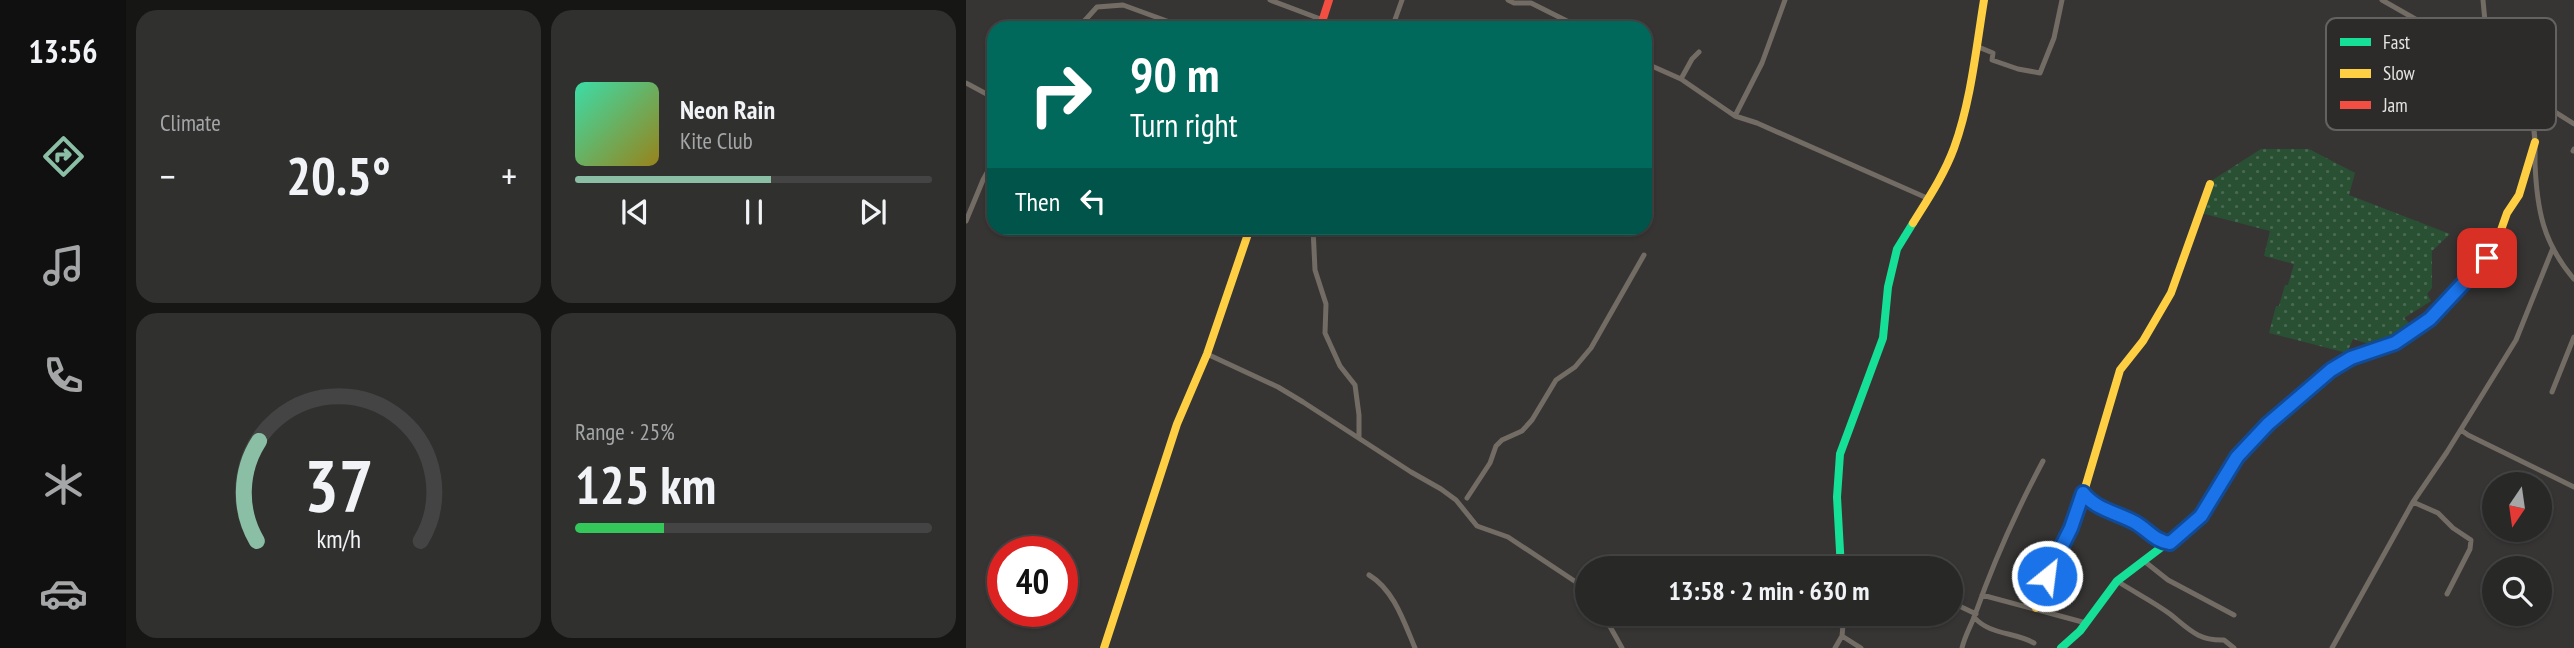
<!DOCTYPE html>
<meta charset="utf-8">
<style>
body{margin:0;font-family:"PT Sans Narrow",sans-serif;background:#30302f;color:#f1f3f6;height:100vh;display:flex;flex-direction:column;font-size:26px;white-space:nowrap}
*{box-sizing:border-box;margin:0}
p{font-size:23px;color:#a5a6a7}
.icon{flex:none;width:38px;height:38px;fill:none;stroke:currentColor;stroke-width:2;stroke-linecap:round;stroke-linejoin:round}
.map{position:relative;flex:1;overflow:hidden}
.side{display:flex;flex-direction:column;gap:10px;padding:10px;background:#161615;width:840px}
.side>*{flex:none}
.hud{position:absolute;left:21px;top:21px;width:665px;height:214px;border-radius:21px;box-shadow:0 2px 5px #0004,0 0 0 2px #444;background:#00695c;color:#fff;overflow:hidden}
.needle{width:46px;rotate:193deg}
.controls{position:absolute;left:1516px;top:472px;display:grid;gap:14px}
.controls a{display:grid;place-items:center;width:70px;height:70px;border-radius:50%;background:#282827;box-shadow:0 2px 5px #0004,0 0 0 2px #444;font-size:35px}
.speed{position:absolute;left:21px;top:536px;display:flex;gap:14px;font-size:35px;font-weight:700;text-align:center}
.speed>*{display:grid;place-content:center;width:91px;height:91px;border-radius:50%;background:#282827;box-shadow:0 2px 5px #0004,0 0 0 2px #444;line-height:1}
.speed .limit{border:10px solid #d22;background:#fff;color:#111}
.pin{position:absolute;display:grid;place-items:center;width:60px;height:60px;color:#fff;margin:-30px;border-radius:14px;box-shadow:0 4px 10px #0006}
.me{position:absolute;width:77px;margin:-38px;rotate:29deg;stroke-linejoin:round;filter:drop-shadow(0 0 5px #0008)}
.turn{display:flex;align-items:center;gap:24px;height:147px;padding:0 28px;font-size:32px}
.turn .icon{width:91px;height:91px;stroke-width:2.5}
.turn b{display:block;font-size:49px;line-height:60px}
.then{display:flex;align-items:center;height:66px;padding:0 28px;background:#0003;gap:14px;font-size:26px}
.big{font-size:52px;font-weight:700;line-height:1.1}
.side .card{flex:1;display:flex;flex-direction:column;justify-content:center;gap:10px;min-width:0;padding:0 24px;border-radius:21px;background:#30302f}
.side .dial{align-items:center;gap:0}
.dial svg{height:182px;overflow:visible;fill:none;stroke:#444;stroke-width:7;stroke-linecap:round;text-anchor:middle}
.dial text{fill:#f1f3f6;stroke:none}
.song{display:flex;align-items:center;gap:21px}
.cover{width:84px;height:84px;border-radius:10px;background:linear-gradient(135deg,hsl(160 70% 55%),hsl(50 70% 35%))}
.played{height:7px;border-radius:4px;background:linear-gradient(90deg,#8abfa5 55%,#444 55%)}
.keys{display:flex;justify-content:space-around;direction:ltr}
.heat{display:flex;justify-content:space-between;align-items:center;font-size:38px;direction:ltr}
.charge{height:10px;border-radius:5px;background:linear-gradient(90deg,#34c759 25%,#444 0)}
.side .tiles{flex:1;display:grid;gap:10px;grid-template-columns:repeat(2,1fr)}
.trip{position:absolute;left:609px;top:556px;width:388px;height:70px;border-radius:35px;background:#282827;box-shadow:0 2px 5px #0004,0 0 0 2px #444;font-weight:700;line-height:70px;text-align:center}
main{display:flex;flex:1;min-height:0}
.tab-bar{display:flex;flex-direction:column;width:126px;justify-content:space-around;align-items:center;background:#101010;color:#a5a6a7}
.tab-bar .icon{width:49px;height:49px}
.tab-bar .on{color:#8abfa5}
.tab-bar b{font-size:32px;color:#f1f3f6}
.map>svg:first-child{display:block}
</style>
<main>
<nav class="tab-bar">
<b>13:56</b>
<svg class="icon on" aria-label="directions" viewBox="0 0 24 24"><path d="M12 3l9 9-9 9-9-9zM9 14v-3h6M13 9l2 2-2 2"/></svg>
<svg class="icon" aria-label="music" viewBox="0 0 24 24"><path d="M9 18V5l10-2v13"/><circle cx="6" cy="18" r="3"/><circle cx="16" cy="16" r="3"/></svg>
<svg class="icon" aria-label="phone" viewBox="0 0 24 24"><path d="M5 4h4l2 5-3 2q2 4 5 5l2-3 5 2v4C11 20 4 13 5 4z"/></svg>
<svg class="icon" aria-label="climate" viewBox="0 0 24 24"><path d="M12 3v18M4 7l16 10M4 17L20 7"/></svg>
<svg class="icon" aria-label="car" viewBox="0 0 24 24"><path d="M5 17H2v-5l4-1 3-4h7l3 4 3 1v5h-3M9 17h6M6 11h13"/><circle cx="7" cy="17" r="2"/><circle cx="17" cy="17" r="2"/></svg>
</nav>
<section class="side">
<div class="tiles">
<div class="card"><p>Climate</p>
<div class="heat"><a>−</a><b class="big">20.5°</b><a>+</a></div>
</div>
<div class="card">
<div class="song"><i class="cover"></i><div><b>Neon Rain</b><p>Kite Club</p></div></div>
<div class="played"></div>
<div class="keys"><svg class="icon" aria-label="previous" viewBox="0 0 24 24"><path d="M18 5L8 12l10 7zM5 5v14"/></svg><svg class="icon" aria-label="pause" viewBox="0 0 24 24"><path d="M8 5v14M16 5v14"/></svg><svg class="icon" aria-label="next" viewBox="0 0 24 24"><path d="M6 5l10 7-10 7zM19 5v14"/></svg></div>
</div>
<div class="card dial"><svg viewBox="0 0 100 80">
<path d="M14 69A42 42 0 1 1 86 69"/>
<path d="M14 69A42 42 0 0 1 15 25" stroke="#8abfa5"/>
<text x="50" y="56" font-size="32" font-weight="700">37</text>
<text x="50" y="72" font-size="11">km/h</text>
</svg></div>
<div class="card"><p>Range · 25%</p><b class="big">125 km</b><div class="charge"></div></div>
</div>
</section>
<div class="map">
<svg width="1608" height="648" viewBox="0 0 1608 648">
<defs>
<pattern id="grass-dots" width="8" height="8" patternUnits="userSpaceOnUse" patternTransform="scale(1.75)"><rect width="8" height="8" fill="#2a5034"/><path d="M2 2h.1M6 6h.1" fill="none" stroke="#496951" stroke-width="1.8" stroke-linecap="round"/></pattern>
</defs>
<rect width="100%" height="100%" fill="#363534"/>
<path fill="url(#grass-dots)" d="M1295,149H1343L1389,173L1383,195L1484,234L1466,251V288L1461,294L1465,301L1438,318L1445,325L1406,345L1387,339L1381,353L1303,333L1310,306H1313L1319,285H1322L1328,264L1298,256L1304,231L1235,213L1245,181Z"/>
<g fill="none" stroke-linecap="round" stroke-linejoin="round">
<path stroke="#726c64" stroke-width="5" d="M304,0L357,20
M542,0L548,3H565L615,28
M1416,0L1495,45L1530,70
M1517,0C1520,33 1521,59 1542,86C1550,96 1561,104 1565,116C1570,131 1569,149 1569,164C1571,210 1577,243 1608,279
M112,28L131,7L157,5L220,28
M426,28L436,0
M1010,46L1027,53L1026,60L1052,69L1074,73L1088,38L1096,0
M733,52L726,59L715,79L769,116L791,123L961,198
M679,63L715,79
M0,83L28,98
M1545,87L1562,95L1608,124
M769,116L796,63L819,0
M1607,151L1608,149
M0,221L17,180L28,160
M347,228L349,270L360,304L359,333L374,366L389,385L393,415V438
M109,231L113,228
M241,354L312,387L337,402L445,472L475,489L490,500L511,526L542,537L616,586L621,591
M1586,392L1608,337
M1495,430L1502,435L1608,487
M1117,493C1131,510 1154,513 1172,524C1182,531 1188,539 1201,542
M501,498L524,463L530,446L536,440L556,431L566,420L590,380L609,367L625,348L678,255
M1447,502L1472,513L1487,528L1505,540L1504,549L1481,594
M875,556L894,561L910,569
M1178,561L1202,580L1268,615
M403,575C428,590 438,622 449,648
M1151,581C1168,592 1188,602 1204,614C1223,629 1232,641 1258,640L1268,648
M1016,595L1120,623
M985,602L1010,614
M637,614L656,648
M1008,617C1023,635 1049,632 1068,643
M876,636L878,614
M869,648L876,636L895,648
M996,648C999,635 1006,624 1010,612C1028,561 1052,508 1077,461
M1366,648L1447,502L1481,452L1550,340L1587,248"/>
<path stroke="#16e098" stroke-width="8" d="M875,569L871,497L874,454L917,338L922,287L931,249L947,223
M1095,648L1114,631L1151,581L1230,521L1254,488L1271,457L1302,424L1365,370L1385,358L1429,343L1469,315L1497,282"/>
<path stroke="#ffcf43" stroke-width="8" d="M947,223C962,199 978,175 988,148C1005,101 1010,49 1018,0
M1497,282L1528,250L1541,213L1553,195L1569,142
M1070,608L1081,576L1114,505L1154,370L1177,341L1205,293L1244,184
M138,648L211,424L241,354L284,228"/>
<path stroke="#f24e42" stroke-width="8" d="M354,28L363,0"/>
</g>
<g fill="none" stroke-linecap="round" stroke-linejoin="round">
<g stroke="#114b97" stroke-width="18">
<path id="route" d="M1081,576L1105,528L1117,493C1130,510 1153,513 1170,523C1183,531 1189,541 1204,543L1235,516L1271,457L1302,424L1365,370L1385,358L1429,343L1464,319L1521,258"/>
</g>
<use href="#route" stroke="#1a73e8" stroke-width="12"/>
</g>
<rect x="1360" y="18" width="230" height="112" rx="10" fill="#2d2b29" stroke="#646261" stroke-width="2"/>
<rect x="1374" y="38" width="31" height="8" fill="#16e098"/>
<rect x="1374" y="69" width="31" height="9" fill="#ffcf43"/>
<rect x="1374" y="101" width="31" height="8" fill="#f24e42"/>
<g font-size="19" fill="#e6e4e3">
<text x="1417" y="49">Fast</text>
<text x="1417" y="80">Slow</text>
<text x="1417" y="112">Jam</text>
</g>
</svg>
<div class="controls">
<a><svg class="needle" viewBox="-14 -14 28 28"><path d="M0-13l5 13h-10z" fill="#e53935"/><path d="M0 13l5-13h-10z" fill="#a5a6a7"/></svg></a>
<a><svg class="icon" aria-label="search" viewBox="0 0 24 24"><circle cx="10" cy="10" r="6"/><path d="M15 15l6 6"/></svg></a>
</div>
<div class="speed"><div class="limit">40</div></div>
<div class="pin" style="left:1521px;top:258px;background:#d93025"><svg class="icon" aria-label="arrive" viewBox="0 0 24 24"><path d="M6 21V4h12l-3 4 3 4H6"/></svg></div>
<svg class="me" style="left:1081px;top:576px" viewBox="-20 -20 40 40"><circle r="17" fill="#1a73e8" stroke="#fff" stroke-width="3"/><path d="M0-11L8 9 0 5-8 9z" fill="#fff"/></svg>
<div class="trip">13:58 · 2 min · 630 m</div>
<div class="hud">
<div class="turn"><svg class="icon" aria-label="right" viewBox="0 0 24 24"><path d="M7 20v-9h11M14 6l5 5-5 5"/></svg><div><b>90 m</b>Turn right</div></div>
<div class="then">Then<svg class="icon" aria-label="left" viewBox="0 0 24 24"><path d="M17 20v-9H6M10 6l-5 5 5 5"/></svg></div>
</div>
</div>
</main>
